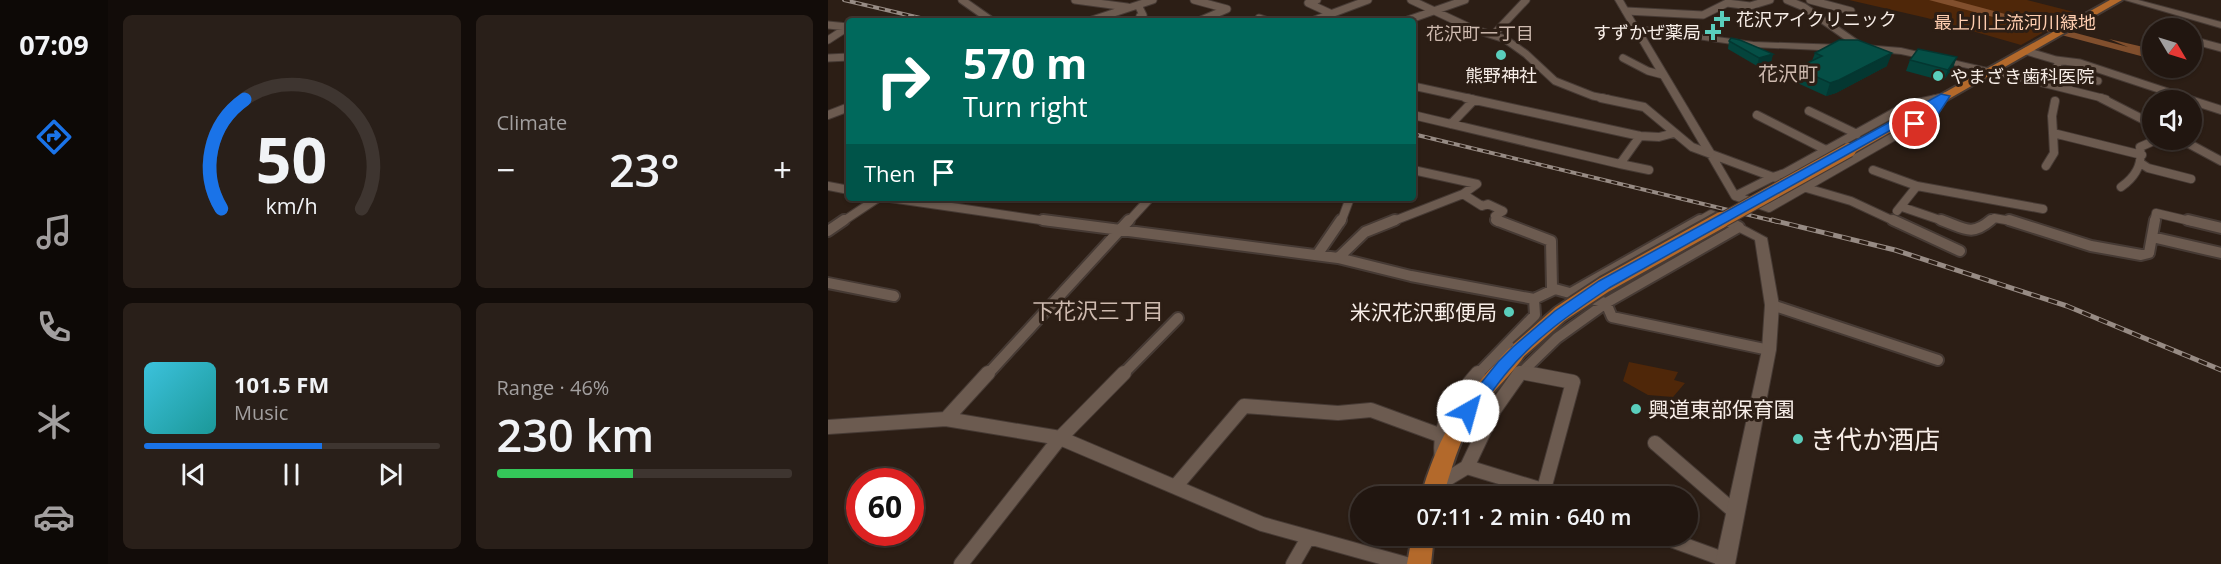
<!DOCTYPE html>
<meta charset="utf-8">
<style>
body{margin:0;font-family:"Open Sans","Noto Sans JP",sans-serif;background:#291f19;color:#f1f3f6;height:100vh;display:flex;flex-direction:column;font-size:22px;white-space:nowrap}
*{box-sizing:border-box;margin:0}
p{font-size:20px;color:#a29f9f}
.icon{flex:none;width:33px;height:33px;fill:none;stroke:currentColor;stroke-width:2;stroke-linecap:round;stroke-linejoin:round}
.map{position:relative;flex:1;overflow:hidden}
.drawer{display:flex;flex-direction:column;gap:15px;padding:15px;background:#120c09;width:720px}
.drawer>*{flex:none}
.guide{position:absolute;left:18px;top:18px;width:570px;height:183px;border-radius:6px;box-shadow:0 2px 4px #0004,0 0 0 2px #3e3530;background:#00695c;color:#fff;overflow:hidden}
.needle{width:39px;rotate:128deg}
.fabs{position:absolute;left:1314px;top:18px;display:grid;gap:12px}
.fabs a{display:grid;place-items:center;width:60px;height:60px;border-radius:50%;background:#211610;box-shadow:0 2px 4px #0004,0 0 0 2px #3e3530;font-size:30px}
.speed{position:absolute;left:18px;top:468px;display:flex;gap:12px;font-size:30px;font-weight:700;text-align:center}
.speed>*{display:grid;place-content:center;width:78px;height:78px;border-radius:50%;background:#211610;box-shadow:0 2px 4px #0004,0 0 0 2px #3e3530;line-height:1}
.speed .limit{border:9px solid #d22;background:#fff;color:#111}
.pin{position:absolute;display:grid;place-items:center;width:51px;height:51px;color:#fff;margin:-26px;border:3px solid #fff;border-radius:50%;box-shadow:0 2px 6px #0007}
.me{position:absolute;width:66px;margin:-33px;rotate:38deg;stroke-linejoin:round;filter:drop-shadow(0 0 4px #0008)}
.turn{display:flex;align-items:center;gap:21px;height:126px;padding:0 18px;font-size:27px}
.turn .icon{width:78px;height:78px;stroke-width:2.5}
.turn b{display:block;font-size:42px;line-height:51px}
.then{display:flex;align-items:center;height:57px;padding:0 18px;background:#0003;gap:12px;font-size:22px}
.big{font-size:45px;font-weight:600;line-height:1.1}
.drawer .card{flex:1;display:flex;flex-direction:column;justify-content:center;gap:9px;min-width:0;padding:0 21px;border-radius:9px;background:#291f19}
.drawer .dial{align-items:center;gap:0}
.dial svg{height:156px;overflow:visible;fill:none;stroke:#3e3530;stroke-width:7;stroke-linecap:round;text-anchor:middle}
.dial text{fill:#f1f3f6;stroke:none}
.song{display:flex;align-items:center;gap:18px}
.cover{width:72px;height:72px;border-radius:9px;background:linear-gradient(135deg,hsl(190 70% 55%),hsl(180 70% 35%))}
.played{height:6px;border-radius:3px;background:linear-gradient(90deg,#1a73e8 60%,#3e3530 60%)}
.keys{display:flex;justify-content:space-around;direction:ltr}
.heat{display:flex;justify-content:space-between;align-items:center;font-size:33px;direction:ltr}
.charge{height:9px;border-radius:4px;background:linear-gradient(90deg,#34c759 46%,#3e3530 0)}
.drawer .tiles{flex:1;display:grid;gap:15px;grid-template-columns:repeat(2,1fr)}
.trip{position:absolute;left:522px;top:486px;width:348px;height:60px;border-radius:30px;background:#211610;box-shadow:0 2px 4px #0004,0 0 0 2px #3e3530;font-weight:600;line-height:60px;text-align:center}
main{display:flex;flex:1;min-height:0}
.menu{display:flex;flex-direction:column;width:108px;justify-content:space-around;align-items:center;background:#0d0906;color:#a29f9f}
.menu .icon{width:42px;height:42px}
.menu .selected{color:#1a73e8}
.menu b{font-size:27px;color:#f1f3f6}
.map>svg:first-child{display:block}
</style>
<main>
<nav class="menu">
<b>07:09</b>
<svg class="icon selected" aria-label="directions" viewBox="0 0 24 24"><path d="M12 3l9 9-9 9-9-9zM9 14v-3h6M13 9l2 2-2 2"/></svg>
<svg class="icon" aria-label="music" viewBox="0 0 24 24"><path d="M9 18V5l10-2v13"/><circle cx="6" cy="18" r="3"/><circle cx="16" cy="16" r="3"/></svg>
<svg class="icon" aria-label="phone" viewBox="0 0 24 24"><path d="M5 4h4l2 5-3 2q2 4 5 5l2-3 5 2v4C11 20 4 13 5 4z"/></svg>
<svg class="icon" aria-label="climate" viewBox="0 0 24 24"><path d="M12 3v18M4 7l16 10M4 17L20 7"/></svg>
<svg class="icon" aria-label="car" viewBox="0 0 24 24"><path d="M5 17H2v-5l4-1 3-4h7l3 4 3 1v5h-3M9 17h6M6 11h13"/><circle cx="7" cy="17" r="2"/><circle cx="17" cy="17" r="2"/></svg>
</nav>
<section class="drawer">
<div class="tiles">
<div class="card dial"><svg viewBox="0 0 100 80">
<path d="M14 69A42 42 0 1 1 86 69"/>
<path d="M14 69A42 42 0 0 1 26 13" stroke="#1a73e8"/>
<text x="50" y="56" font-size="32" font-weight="700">50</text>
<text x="50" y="72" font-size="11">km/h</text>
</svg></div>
<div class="card"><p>Climate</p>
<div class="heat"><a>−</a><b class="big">23°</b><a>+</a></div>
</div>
<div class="card">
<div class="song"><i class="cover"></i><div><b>101.5 FM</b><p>Music</p></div></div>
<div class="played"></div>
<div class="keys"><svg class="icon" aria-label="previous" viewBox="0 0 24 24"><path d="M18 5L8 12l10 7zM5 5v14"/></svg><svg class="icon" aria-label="pause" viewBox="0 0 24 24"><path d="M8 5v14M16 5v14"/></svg><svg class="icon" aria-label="next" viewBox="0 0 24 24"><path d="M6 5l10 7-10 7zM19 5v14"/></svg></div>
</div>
<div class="card"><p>Range · 46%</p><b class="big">230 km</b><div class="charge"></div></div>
</div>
</section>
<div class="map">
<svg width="1393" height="564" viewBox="0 0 1393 564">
<rect width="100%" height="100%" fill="#2c1e15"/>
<path fill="#4f2709" d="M1021,0H1199L1250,13L1193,45L1099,18Z
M801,362L850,372L846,380L857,383L845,397L820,395L795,381Z"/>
<path fill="#814f2d" d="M1101,0H1125L1300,47L1281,39L1324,49V59Z"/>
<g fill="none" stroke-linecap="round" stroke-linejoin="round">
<g stroke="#463a34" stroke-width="9">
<path id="minor-far3" d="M134,0L164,21
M247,0L299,7
M366,0L399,9L371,21
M489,0L480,3L504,14
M583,0L645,29L677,39L698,54L727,81L765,96L780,99
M959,0L976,7L1035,48
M982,0L1023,11
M310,5L315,15L312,16L314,21
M798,11L875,15L899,3L922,6L942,0
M431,18L440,21
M261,21L325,0
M484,21L540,0
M577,21L637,0
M0,25L20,27L0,40
M665,35L698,0
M585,37V40
M1364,40L1393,48
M1198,51L1228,60L1252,63L1361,99
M0,58L21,57
M795,58L820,71L835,75
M1230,64L1228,68L1247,75
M1163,70L1278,99
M585,86L645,99
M1239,88L1247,75L1270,81
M1106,99L1116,97
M1115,99L1117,96"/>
</g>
<g stroke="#463a34" stroke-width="10">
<path id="minor-far2" d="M638,98L812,136L831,137L846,133
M773,98L816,107L864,147L945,177L957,173L1080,105L1113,98
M1273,98L1324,124
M1356,98L1393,110
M1227,101L1224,116L1225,133L1314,155
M981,111L1029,134
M0,115L21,107
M585,115L792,164L812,136
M929,115L998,150
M623,124L646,100
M1354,140L1393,161
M882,153L907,196L941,208L1105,114L1116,98
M792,164L821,170
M1314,164L1320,168L1363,179
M1218,166L1226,153L1225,133
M1045,170L1089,186
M0,186L21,190
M975,187L1023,201L1068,222
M1293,187C1307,177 1315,165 1312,147L1328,140
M635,194L654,206L660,204L675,211L667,216L670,222
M907,196L945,177L949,178
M62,198L226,222
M1074,207L1118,222
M1069,211L1089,186L1215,209
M14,222L50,198
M300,222L322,198
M513,222L522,198
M563,222L635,194L649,184L585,170
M869,222L883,214L900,222
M1161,222L1166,218L1189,222
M1326,222L1328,213L1366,222"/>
</g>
<g stroke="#463a34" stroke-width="14">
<path id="minor-far1" d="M215,220L510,258L583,276L706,299L727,289L778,303L784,317L941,350
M668,220L723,241L724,288
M897,220L911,227
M1065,220L1132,251
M1113,220C1136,228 1143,237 1163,220
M1181,220L1263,246L1313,255L1321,253L1327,220
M1360,220L1393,228
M0,231L16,220
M1324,237L1393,253
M489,255L513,220
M510,258L537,232L567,220
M0,283L66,296
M743,293L872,220
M944,305L1110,360
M693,372L706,375
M159,375L301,220
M294,375L350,318
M649,375L707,315L706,299
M691,375L729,338L778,303L911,227"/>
</g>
<g stroke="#463a34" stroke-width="16">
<path id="minor" d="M698,373L745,382L716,489
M118,419L160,373
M0,427L118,419L232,438L434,524L578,564
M827,443L908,513
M614,459C609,424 627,399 650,373
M639,467L734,496
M609,485L639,467L666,410L692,373
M347,487L416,406L510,413L543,410L614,436
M832,536L898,560
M133,564L232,438L296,373
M465,564L480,538"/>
</g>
<g stroke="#463a34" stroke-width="2">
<path id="tertiary" d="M787,0H795L810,26L925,42L1014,45L1018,48L1014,51L925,47L814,31L887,153L882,156L877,153Z
M1297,0H1310L1393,22V28Z
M1036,45L1073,48L1168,70L1163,73L1073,54L1033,50V46Z
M911,223L939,238L951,305L948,350L907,564H887L934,350L937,305L927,240L907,230L905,227Z"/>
</g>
<g stroke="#463a34" stroke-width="4">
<path id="primary" d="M1282,0H1294L1026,153H1016L1014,150Z
M691,343L697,345L700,350C688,371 667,388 653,407C631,437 626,463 615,496H593C607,445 630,403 667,364C674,356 681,346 691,343Z
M584,536H606L603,564H579Z"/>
</g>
<use href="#minor-far3" stroke="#6c5b50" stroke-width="7"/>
<use href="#minor-far2" stroke="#6c5b50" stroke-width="8"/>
<use href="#minor-far1" stroke="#6c5b50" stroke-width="10"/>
<use href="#minor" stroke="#6c5b50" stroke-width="14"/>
<use href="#tertiary" fill="#6c5b50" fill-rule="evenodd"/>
<use href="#primary" fill="#b3692b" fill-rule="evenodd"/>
<g stroke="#978b84" stroke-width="4">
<path id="rail-far1" d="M16,0L105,21
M585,134L950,222"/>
</g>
<g stroke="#978b84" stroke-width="5">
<path id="rail" d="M944,220L1067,250L1239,306L1393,370"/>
</g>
<use href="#rail-far1" stroke="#2c1e15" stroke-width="2" stroke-dasharray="6" stroke-linecap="butt"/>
<use href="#rail" stroke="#2c1e15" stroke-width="3" stroke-dasharray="9" stroke-linecap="butt"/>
<g stroke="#463a34" stroke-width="16" stroke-linecap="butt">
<path id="primary-bridge-far1" d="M891,222L1021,150"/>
</g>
<g stroke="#463a34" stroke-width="20" stroke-linecap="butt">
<path id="primary-bridge" d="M691,350L732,314L776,285L893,220"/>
</g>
<use href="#primary-bridge-far1" stroke="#b3692b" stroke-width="14"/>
<use href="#primary-bridge" stroke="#b3692b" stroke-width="16"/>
</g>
<path fill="#04443c" d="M901,41L945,54L943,62L929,66L900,49Z
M987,53L1059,66L1008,93L998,96L965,81L969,68L984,61Z
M1082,60L1125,68L1115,81L1078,71Z"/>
<path fill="#043731" d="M1064,53L1059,66L1008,93L998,96L1002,83Z
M945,54L943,62L929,66L931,58Z
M1129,57L1125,68L1115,81L1120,70Z"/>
<path fill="#054f46" stroke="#043731" stroke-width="1.5" d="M903,38L912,40L945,54L931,58L901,41Z
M1011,40H1030L1064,53L1011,80L1002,83L969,68L994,56L987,53Z
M1090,49L1129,57L1120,70L1082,60Z"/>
<path fill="#1a73e8" stroke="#114b97" stroke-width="1.5" d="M1113,94L1122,96L1109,116L1091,127L1082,124L1104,107L781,288C745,312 708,337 680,371C668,385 658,401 646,416L640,417L635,416L632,411L635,406L670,362L685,347L727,311L771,281Z"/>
<g fill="#5acebc" stroke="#2c1e15" stroke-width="2">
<path d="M891 10h6v6h6v6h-6v6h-6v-6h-6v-6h6z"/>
<path d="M882 23h6v6h6v6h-6v6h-6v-6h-6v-6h6z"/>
<circle cx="673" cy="55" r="6"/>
<circle cx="1110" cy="76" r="6"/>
<circle cx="681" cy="312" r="6"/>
<circle cx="808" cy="409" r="6"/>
<circle cx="970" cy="439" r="6"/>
</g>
<g text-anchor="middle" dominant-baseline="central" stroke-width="6" stroke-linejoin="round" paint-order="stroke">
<g font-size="18" fill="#f7ede7" stroke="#2c1e15" text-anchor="start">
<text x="908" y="19">花沢アイクリニック</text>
<text x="873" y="32" text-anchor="end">すずかぜ薬局</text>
<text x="673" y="75" text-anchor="middle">熊野神社</text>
<text x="1122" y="76">やまざき歯科医院</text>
</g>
<g font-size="18" fill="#ffceb0" stroke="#2c1e15">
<text x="1187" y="22">最上川上流河川緑地</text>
</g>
<g font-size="18" fill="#cebaaf" stroke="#2c1e15">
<text x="652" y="33">花沢町一丁目</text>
</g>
<g font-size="20" fill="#cebaaf" stroke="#2c1e15">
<text x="960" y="73">花沢町</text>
</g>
<g font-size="21" fill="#f7ede7" stroke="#2c1e15" text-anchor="end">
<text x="669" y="312">米沢花沢郵便局</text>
<text x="820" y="409" text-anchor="start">興道東部保育園</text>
</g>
<g font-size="22" fill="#cebaaf" stroke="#2c1e15">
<text x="270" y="310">下花沢三丁目</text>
</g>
<g font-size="26" fill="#f7ede7" stroke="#2c1e15" text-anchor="start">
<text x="982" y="439">き代か酒店</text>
</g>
</g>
</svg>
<div class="fabs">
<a><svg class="needle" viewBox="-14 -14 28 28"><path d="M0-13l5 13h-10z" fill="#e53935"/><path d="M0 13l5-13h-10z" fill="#a29f9f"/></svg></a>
<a><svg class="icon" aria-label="sound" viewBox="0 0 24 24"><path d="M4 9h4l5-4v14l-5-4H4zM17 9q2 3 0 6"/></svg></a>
</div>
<div class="speed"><div class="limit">60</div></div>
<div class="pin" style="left:1087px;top:124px;background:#d93025"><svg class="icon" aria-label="arrive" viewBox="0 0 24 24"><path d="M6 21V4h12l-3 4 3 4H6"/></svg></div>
<svg class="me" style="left:640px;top:411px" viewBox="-20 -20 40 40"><circle r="19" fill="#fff"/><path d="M0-13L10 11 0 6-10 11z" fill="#1a73e8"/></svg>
<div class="trip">07:11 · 2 min · 640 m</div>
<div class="guide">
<div class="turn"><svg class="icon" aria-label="right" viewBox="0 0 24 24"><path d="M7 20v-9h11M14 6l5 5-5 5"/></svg><div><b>570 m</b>Turn right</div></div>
<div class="then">Then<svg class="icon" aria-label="arrive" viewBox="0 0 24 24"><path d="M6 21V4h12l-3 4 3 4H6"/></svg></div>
</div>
</div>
</main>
